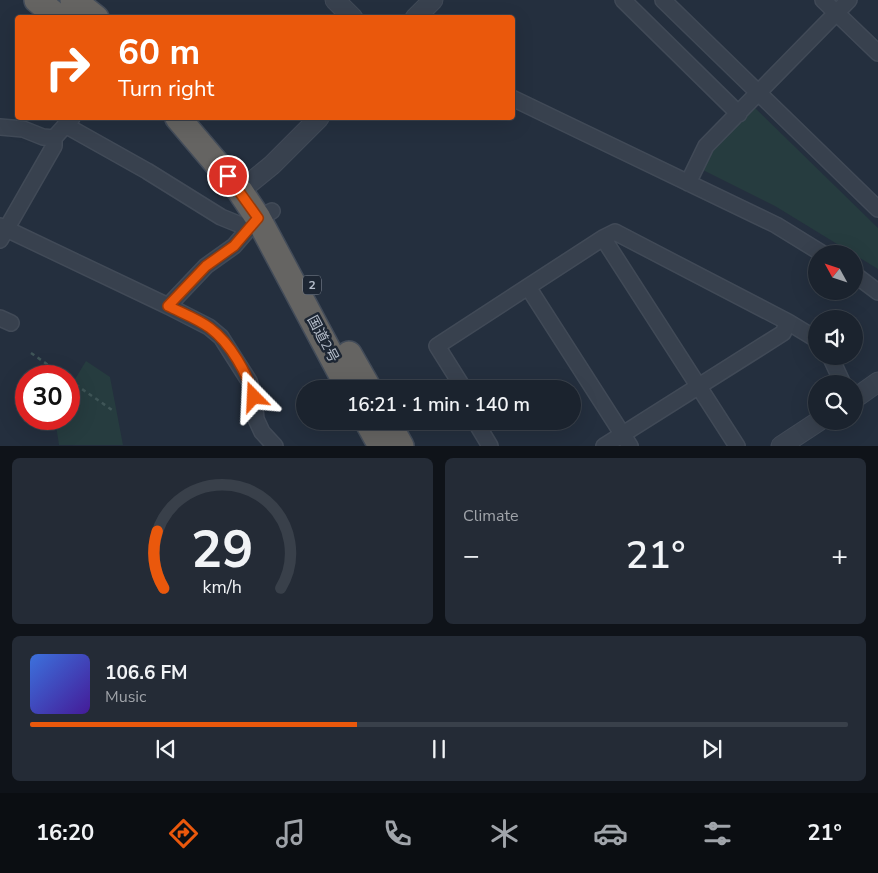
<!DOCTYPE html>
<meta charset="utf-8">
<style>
body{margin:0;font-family:"Nunito Sans","Noto Sans JP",sans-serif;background:#242b36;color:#f1f3f6;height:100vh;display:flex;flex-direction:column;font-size:19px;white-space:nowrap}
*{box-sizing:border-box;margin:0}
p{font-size:16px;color:#a0a4aa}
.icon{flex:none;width:28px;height:28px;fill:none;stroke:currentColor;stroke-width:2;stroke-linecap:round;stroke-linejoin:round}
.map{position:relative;height:446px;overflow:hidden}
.panel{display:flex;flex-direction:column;gap:12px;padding:12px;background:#0f1319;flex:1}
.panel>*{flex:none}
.hud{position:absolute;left:15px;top:15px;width:500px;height:105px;border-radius:5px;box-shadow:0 5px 20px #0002,0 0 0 1px #39404a;background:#ea580c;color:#fff;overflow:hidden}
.needle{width:32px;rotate:310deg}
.controls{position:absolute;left:808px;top:245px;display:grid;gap:10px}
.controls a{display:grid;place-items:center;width:55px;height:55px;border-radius:50%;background:#1b232e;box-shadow:0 5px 20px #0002,0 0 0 1px #39404a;font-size:25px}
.speed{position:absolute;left:15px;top:365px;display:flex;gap:10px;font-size:25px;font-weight:700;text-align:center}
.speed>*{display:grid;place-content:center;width:65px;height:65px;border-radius:50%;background:#1b232e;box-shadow:0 5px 20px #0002,0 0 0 1px #39404a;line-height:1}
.speed .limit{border:8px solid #d22;background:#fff;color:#111}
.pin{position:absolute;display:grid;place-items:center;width:42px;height:42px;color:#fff;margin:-21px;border:2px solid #fff;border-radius:50%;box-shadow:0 1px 5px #0007}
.me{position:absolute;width:55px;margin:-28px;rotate:339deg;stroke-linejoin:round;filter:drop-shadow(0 0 4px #0008)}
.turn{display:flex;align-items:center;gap:18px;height:105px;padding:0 20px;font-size:22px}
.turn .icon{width:65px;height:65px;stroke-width:2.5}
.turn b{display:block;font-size:35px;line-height:42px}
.big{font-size:38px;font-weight:600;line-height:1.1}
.panel .widget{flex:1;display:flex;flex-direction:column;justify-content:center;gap:8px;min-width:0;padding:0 18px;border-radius:8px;background:#242b36}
.panel .dial{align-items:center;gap:0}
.dial svg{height:130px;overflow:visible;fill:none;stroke:#39404a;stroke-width:7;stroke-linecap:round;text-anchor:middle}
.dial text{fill:#f1f3f6;stroke:none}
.song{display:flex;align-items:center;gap:15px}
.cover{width:60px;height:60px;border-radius:8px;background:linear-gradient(135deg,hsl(220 70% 55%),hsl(260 70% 35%))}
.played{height:5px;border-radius:2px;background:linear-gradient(90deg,#ea580c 40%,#39404a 40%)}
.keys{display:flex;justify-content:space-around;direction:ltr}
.heat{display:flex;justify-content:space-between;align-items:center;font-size:28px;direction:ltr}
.panel .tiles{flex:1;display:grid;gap:12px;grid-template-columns:1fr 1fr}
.widget:last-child{grid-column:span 2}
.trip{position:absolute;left:296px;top:380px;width:285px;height:50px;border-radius:25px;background:#1b232e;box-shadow:0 5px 20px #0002,0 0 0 1px #39404a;font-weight:600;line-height:50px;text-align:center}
.tab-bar{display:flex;height:80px;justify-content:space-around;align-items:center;background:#0b0e12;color:#a0a4aa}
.tab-bar .icon{width:35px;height:35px}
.tab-bar .active{color:#ea580c}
.tab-bar b{font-size:22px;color:#f1f3f6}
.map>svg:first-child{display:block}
</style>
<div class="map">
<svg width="878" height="446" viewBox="0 0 878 446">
<rect width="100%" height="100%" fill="#242f3e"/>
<path fill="#263c3f" d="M753,106L878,228V269L775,206L703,170L713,150Z
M86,361L110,377L123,445H59L55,419H69V389Z"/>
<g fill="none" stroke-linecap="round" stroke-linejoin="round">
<g stroke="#414a57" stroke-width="18">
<path id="minor" d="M623,0L739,114
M663,0L878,209
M823,0L878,53
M512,98L776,225L823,254
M65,125L147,171L221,217L248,228
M0,127L23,129L43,137L54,138
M688,183L706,146L849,0
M272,211L258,218L234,246L206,266L168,306L209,327L221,337L249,381L254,397L256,419L262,432L275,446
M0,226L168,306
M603,238L737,446
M0,240L54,146V138L72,118
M854,274L878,292
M528,287L630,446
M0,318L11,323
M830,356L843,384
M464,389L437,346L603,238L615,232L788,322L816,339
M475,421L490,446
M604,446L783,333L788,322"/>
</g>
<g stroke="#414a57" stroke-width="21">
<path id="tertiary" d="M335,0L353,18
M415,18L433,0
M240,191L272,165L319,118
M854,399L878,382
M781,446L819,421"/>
</g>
<g stroke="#434c59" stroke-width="28">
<path id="trunk" d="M37,0L59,18
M73,0L96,18
M178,118L240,191L258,218L349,389
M349,354L369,389
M367,421L381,446
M387,421L401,446"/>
</g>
<path stroke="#3f5557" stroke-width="2.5" stroke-dasharray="4 4" stroke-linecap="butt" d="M31,353L64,376
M69,380L115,412"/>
<use href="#minor" stroke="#38414e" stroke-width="15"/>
<use href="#tertiary" stroke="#38414e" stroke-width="19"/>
<use href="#trunk" stroke="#656462" stroke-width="25"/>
</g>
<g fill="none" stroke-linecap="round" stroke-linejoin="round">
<g stroke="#983908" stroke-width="12">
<path id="route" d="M228,176L258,218L234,246L206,266L168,306C182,313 198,319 210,328C231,344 247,373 254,397"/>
</g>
<use href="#route" stroke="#ea580c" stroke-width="9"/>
</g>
<g text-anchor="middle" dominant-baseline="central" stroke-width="5" stroke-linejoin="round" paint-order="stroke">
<rect fill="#1d2633" stroke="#878f9c" stroke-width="1" x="303" y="275.5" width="18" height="19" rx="4"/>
<g font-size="12" font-weight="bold" fill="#b4bcc9">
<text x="312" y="285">2</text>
</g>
<g font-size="14" fill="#b4bcc9" stroke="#1d2633">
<text transform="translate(323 339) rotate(62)">国道2号</text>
</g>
</g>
</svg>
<div class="controls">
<a><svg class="needle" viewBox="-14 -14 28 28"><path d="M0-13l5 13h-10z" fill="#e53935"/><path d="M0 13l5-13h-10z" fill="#a0a4aa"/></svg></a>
<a><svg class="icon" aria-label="sound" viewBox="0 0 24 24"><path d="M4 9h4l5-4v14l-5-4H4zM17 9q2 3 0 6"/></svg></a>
<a><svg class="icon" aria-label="search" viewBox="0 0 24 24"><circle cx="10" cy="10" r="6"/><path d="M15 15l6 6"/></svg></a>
</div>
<div class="speed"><div class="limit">30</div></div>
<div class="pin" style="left:228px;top:176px;background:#d93025"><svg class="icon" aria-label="arrive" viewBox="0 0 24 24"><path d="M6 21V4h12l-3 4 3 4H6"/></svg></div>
<svg class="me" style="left:254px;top:397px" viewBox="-20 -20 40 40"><path d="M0-17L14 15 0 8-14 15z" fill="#ea580c" stroke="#fff" stroke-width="4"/></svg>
<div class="trip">16:21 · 1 min · 140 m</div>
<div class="hud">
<div class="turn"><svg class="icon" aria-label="right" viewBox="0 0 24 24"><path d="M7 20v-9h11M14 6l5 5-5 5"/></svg><div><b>60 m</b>Turn right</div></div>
</div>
</div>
<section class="panel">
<div class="tiles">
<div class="widget dial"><svg viewBox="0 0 100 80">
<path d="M14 69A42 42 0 1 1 86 69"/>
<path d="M14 69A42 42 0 0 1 10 34" stroke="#ea580c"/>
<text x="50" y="56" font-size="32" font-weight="700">29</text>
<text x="50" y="72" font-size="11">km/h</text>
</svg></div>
<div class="widget"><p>Climate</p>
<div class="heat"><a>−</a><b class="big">21°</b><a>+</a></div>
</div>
<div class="widget">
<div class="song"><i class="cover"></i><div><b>106.6 FM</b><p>Music</p></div></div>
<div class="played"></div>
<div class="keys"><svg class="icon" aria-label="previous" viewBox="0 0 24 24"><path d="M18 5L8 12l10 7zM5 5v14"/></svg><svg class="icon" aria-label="pause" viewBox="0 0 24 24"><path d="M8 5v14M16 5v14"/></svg><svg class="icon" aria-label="next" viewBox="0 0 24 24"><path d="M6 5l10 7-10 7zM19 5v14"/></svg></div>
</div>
</div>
</section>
<nav class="tab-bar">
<b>16:20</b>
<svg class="icon active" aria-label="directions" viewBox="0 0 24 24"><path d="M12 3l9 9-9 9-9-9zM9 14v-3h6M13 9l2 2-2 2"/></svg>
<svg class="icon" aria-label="music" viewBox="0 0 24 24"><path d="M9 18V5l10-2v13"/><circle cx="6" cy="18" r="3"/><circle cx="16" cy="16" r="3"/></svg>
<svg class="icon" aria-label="phone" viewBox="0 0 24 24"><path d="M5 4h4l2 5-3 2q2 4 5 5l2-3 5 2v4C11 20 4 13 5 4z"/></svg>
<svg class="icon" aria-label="climate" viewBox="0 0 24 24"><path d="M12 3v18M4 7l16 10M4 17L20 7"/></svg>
<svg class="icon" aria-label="car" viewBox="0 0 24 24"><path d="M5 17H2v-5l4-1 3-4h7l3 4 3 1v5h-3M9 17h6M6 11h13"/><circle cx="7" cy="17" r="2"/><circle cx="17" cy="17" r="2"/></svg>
<svg class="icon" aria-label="filters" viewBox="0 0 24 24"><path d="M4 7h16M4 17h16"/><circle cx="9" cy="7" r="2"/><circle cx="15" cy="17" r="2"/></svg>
<b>21°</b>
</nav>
